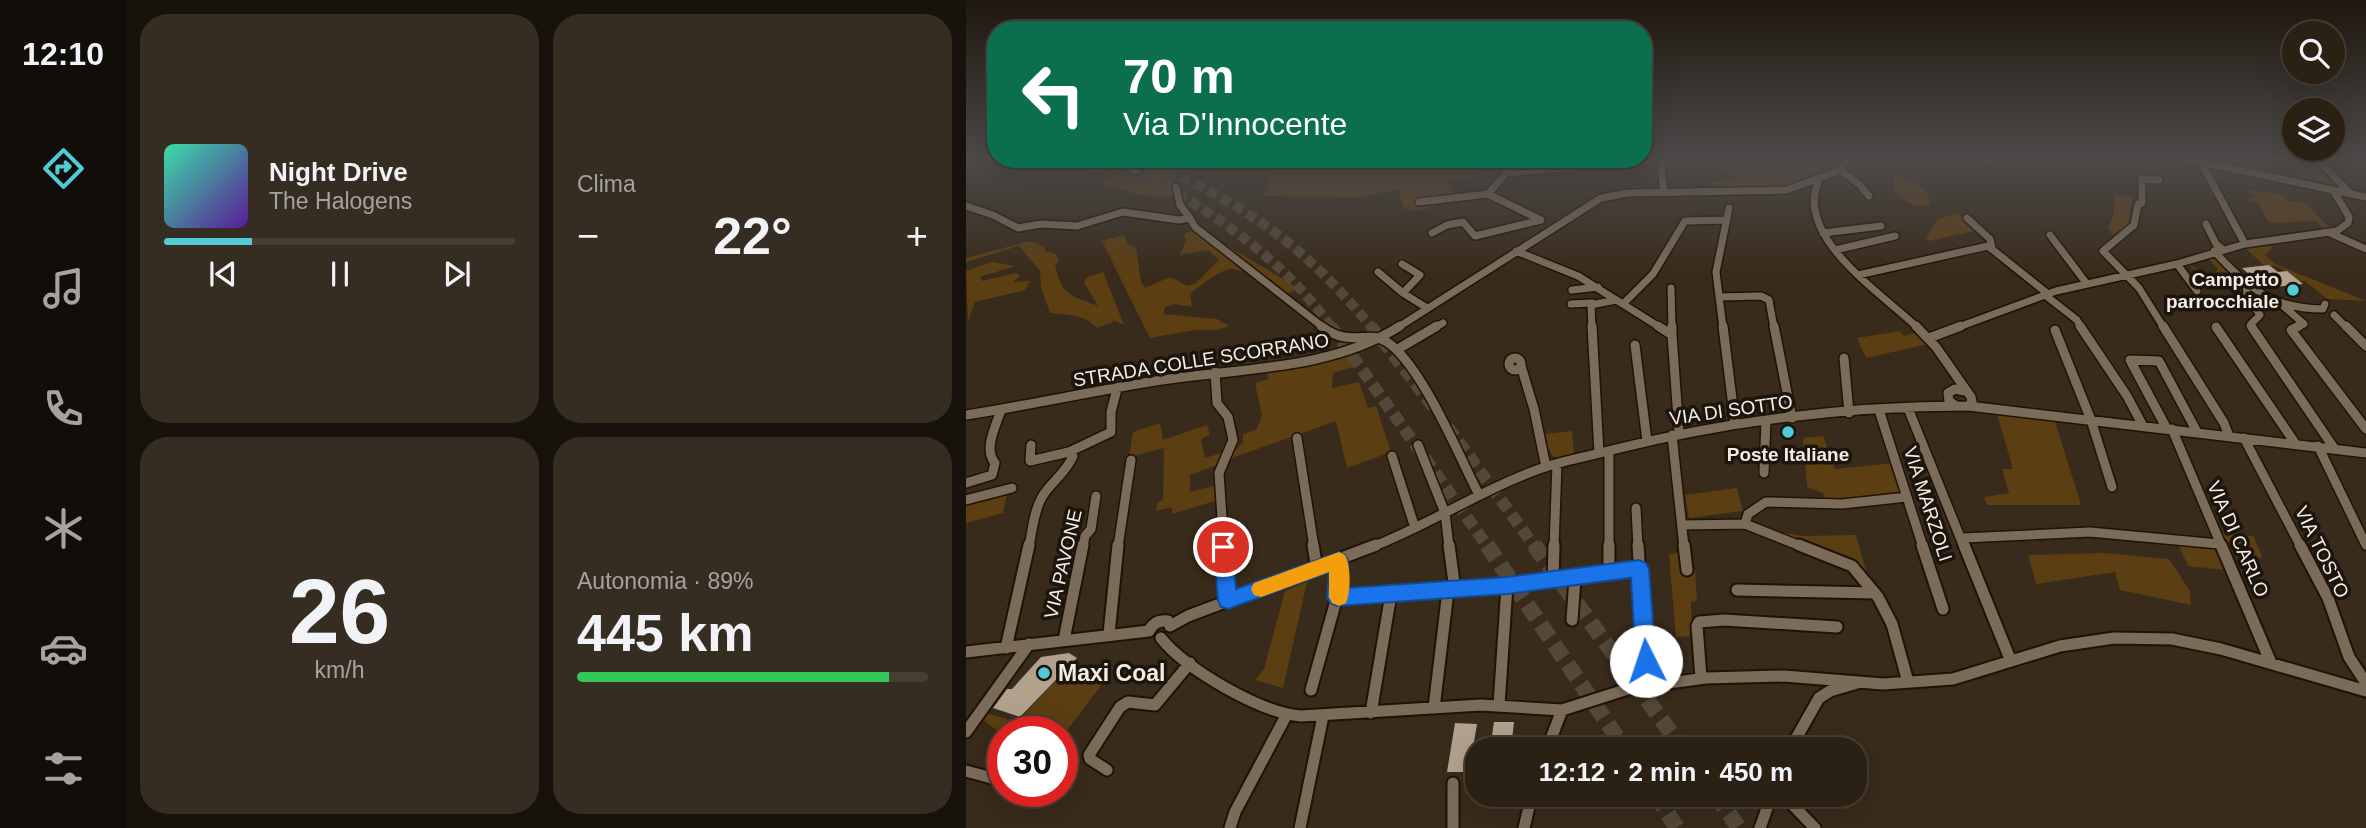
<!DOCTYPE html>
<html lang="it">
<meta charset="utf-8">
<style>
body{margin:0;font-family:Arial,sans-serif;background:#362d22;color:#f1f3f6;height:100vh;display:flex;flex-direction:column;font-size:26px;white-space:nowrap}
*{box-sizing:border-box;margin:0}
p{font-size:23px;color:#a5a3a0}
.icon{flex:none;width:38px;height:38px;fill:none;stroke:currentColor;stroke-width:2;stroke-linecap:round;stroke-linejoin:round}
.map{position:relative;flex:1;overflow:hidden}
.details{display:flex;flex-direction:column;gap:14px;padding:14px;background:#17120b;width:840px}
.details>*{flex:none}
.hud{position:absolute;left:21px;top:21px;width:665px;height:147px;border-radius:28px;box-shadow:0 7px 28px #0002,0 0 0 2px #463e34;background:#0b6e4f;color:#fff;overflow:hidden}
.tools{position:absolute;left:1316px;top:21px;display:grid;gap:14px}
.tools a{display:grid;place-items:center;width:63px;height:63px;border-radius:50%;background:#2a2014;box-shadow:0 7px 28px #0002,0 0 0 2px #463e34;font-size:35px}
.speed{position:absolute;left:21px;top:716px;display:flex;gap:14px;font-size:35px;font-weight:700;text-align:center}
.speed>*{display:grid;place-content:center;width:91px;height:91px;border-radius:50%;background:#2a2014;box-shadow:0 7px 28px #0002,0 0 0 2px #463e34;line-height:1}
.speed .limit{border:10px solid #d22;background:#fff;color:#111}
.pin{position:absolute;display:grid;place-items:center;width:60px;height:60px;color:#fff;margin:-30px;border:4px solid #fff;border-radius:50%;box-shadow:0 2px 7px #0007}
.me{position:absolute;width:77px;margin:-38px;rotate:356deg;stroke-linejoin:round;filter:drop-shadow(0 0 5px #0008)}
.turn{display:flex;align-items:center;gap:24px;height:147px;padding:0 21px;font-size:32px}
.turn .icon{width:91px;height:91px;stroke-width:2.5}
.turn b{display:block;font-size:49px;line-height:60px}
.big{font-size:52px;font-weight:700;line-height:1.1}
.details .widget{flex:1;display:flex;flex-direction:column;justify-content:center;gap:10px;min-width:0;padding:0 24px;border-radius:28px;background:#362d22}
.details .dial{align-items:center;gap:0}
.dial b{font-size:91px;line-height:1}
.song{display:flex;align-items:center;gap:21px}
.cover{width:84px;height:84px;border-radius:10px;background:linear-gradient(135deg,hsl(160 70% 55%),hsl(270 70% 35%))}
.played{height:7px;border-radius:4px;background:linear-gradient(90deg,#52cbd9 25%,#463e34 25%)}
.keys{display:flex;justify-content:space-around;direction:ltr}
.heat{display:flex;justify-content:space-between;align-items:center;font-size:38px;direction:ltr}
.charge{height:10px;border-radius:5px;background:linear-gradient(90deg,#34c759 89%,#463e34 0)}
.details .tiles{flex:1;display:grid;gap:14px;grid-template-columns:repeat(2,1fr)}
.trip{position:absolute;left:499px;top:737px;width:402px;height:70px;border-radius:28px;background:#2a2014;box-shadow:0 7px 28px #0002,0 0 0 2px #463e34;font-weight:700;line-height:70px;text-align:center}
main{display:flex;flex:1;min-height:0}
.dock{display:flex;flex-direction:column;width:126px;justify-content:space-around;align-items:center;background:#110d08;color:#a5a3a0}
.dock .icon{width:49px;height:49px}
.dock .current{color:#52cbd9}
.dock b{font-size:32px;color:#f1f3f6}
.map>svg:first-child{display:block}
</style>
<main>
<nav class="dock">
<b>12:10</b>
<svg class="icon current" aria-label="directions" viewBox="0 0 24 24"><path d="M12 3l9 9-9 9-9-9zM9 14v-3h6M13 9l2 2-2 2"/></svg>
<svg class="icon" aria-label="music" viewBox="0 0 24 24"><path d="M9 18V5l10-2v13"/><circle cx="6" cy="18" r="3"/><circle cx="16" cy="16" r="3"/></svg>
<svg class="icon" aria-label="phone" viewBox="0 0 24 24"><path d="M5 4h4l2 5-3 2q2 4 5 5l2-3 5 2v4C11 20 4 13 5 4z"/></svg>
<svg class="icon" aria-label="climate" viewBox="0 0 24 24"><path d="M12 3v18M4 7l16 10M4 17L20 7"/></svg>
<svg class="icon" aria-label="car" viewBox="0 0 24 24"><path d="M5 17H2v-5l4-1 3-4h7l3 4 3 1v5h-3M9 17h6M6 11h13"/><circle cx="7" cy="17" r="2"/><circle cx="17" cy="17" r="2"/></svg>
<svg class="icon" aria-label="filters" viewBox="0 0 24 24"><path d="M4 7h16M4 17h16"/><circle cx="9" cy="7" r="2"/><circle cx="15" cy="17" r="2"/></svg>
</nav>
<section class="details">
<div class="tiles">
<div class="widget">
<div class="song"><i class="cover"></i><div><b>Night Drive</b><p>The Halogens</p></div></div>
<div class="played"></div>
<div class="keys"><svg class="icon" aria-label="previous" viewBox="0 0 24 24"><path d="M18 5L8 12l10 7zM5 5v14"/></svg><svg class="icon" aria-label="pause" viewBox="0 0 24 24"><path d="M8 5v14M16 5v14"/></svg><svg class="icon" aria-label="next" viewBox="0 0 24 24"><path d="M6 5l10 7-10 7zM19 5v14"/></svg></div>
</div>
<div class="widget"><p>Clima</p>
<div class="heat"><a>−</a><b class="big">22°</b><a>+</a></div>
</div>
<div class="widget dial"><b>26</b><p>km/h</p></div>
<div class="widget"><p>Autonomia · 89%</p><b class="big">445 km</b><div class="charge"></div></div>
</div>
</section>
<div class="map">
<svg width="1400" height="828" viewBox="0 0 1400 828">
<rect width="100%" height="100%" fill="#382b1b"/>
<path fill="#5c3e13" d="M781,157H802L871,169L820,188L747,191L746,182L773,180L752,168Z
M1323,157H1344L1370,187L1338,183Z
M140,159L169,173L175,170L170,165L174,162L185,165L193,161L207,165L211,194C186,202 158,190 135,182L138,178L149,177L115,168L102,160Z
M466,162L474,169L515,168L506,178L481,181L491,199L450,211L437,208L432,189L395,197L298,196L306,175L239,177L243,172L387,168L388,165Z
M934,176C948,179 964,189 964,205C951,209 933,200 926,189L929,177Z
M1282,190L1317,195L1322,201L1338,202L1365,229L1359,230L1349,221L1303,223L1293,203L1284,201L1282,198H1287Z
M1148,196L1167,197L1162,226L1147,235L1142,228L1148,214Z
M993,213L995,219L1012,230L963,241L960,238L972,219Z
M231,228L332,288L314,298C268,266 273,255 224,294L226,307L208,304L199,307L197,314L251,319L263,326L251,330H228L184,338L136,241L158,235L162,244L170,248L175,281L179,288L204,277L222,286L230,283L253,260L242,250L214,255L220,241L218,234Z
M64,241L79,247V251L90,254L93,262L89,265C96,297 105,295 132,306L118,283L121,277L137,272L158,325L149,321L131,328C119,314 101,315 84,313L75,287L74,271L53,246L0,262V258Z
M1302,245L1307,247L1299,255L1309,264L1400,301L1361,299L1339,281H1334C1322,272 1312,264 1298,265L1279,248Z
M1247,254L1269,278L1273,290L1268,291L1261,284L1243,283L1220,262L1236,272L1248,274L1252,269L1240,256Z
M25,262L50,266L14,277L16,281L50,273L54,276L47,282L64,281L59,290L9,302L2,321L0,271Z
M934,331L938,336L951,332L962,344L900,358L891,338Z
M389,351L394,365L367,373L366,388L393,382L402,408L410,406L425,452L381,468L370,421L260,460L277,442V434L290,430L296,416L289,383L302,379L301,372Z
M1031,414L1088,418L1115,505H1021L1018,497L1043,493L1036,469H1047Z
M194,423L197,440L241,425L244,435L235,439L239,458L256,453L253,464L224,475V492L251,485L252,500L206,514V507L190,511L192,502L197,500L198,448L163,457L167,432Z
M606,431L608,455L595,458L587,456L582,449L579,434Z
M857,436L869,469L929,463L938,495L859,501L857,493L841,487L837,438Z
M771,488L777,511L723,518L719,495Z
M42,490L37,513L0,523V502Z
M805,531L837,536L890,535L902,578C874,546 844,543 805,531Z
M1254,533L1287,536L1297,558L1265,556Z
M1212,544L1250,546L1260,570L1222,566Z
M713,553L715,571L729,570L731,601L725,602L726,636L710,637L703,554Z
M1139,553L1203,559L1224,591L1225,605L1154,590L1149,572L1070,584L1062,555Z
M341,582L317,688L289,680L298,669L319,591Z
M101,669L137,683L96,737V732H37V735L16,719L20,713L51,722Z"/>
<path fill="#b1a18d" d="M1303,265L1312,272L1321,271L1337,284L1298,288L1276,268Z
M103,653L111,658L54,717L27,708L41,689H46L75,657Z
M528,722H548L545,749H524Z
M489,723L511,724L503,772H481Z"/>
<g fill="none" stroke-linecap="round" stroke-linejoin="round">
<path stroke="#544839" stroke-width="10" stroke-dasharray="10 5" stroke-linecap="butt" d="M188,164C284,208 339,246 406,328
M172,172C248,212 316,258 366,328"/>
<path stroke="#544839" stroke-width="12" stroke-dasharray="12 6" stroke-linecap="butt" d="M365,326L522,547
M405,326L467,407
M482,427L569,547"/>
<path stroke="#544839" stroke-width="16" stroke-dasharray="16 8" stroke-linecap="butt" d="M521,545L659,749
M568,545L717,749
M689,794L711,828
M749,794L773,828"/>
<g stroke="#1f1304" stroke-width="10">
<path id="minor-far2" d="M694,157L698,193
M1018,157L1025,162
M1211,157L1400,197
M1349,157L1384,193
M1235,162L1279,244
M874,170L894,185L903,196
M540,173L630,165L652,159
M854,178C824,235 917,294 952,328
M1193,180L1176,179V203L1172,204L1168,225L1137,251L1173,288L1198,328
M210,187L214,205L224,218
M522,194L575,220
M453,202L522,194L540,173L543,159
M0,206L27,215L52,228L75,224L111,226L157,212L213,220L224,218L229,227L358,328
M1001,218L1024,239L1026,248
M1240,224L1250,244L1256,249
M466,233L481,225L497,222L509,236L575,220
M857,233L915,226
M1364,233L1400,249
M1084,235L1121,284
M869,250L929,236
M550,251L612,276L695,328
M1248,251C1281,287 1306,309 1357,309L1359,304
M436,264L454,275L437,293
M1211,264L1231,291
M412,272L437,293L461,308
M892,275L1022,246L1082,294
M1280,286L1281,295L1294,315L1285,324L1286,328
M705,288L706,328
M606,290L632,287
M1079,295L1111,320L1115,328
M754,297L795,296L803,300L808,328
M605,304L626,303
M657,304L687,274L719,221L761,220
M1315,304L1338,324L1329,328
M1368,315L1381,328
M431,328L635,198L663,193L821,190L874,170L883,157
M468,328L477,323
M626,328L625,305L650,300
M757,328L750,272L763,208
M990,328L1090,291L1211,264L1279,244L1371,231L1382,223L1383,217L1367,190"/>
</g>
<g stroke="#1f1304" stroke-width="12">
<path id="minor-far1" d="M355,326C385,349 401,329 421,342C455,364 494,458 513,495
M626,326L633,453
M692,326L706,335L713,433
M706,326V335
M757,326L769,423
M808,326L826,418
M1114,326L1161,396L1177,426
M1197,326L1258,423L1263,436
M1285,326L1368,448
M1333,326L1325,330L1400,429
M1380,326L1400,346
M1250,327L1329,443
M1089,330L1125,420L1146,487
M963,338L995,326
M669,345L681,441
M432,349L471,326
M878,358L883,413
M543 364a6 6 0 1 1 12 0a6 6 0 1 1-12 0Z
M555,366L568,409L580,467
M249,372L251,403L262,417L267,440L253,473L258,547
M989,405L983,401L982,393L989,389L999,391
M1002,406L1400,453
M942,408L998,547
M913,410L957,547
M0,415C64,405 127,391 190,381C270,368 364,371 434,326
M145,428V412L151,389
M1201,429L1164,360L1193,361L1231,432
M1206,429L1256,547
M706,435L718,547
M331,438L348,547
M1278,438L1335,547
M452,445L479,513L483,547
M1352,446L1400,545
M643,451V547
M103,452L145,432
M426,456L449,528
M798,473L800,420
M0,483L26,475L29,463C17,449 30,426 35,410
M0,500L46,488
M670,508L672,547
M779,524L782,514L800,502L876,504L941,497
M716,525L779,524L837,547
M997,538L1124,532L1253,544
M63,547C66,531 68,511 76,497C85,482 100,473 107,456L103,452L64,461L65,445
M117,547L119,536L125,529L130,496
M152,547L165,460
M406,547C465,524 518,488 579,467C600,460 624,456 646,450C761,421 882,406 1002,406L1006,402L1005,397L970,347L950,326
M588,547L591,464"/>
</g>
<g stroke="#1f1304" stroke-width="15">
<path id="minor" d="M258,545L262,601
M347,545L351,569
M483,545L489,590
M643,545V571
M672,545L681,684
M718,545L721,570
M833,545L886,566L912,597L926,624L942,682
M956,545L977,609
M998,545L1044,659
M1255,545L1305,663
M1334,545L1362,598L1383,657L1400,683
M587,581L588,545
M771,590L909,593
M371,597L541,586L673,569
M606,620L609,578
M204,626L222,616L410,545
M183,631C187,623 193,620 202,621L204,626
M143,634L152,545
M195,638C219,669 295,713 335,716L515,705L596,710L665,688L740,678L818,676L917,684L987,679L1094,646L1148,638L1206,639L1255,649L1400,691
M98,640L117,545
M40,648L63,545
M0,652L183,631
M735,678L731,626L733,622L758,620L871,627
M345,690L371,597L373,561
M533,705L541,586
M468,708L482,591
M405,713L425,594
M0,732L63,644
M581,749L596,710
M824,749L853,698L864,691L891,683
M141,770L124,759L123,755L154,707L162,702L189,705L224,663
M0,771L37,781
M487,783V828
M816,794L849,828
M264,828L269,812L321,714
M334,828L357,716
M558,828L566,794
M794,828L806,794"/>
</g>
<g stroke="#1f1304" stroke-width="4">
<path id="highway" d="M144,159H155L176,172L169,174Z
M175,159H186L192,164L185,166Z"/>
</g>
<use href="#minor-far2" stroke="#7b6c5a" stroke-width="7"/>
<use href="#minor-far1" stroke="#7b6c5a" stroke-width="9"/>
<use href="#minor" stroke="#7b6c5a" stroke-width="11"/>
<use href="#highway" fill="#26a8b6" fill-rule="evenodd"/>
</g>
<linearGradient id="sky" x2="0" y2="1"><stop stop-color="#1f180f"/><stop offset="0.58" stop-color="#4d4a4a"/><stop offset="1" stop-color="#4d4a4a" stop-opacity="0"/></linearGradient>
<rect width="1400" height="273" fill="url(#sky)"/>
<path fill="#1a73e8" stroke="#114b97" stroke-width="2" d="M257,539L264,541L266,547L270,589L373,552L379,555L382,561L381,588L541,577L673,560L680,563L683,569L690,661L687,668L680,671L673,668L670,661L665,578L541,594L371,606L364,603L361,597L363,572L262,609L255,607L252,601L248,547L251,541Z"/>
<path fill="#f59e0b" d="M373,552L379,555C385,566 385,591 380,603L373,606L366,603L363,597V572L295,597L288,595L285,589L288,583Z"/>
<g fill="#52cbd9" stroke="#1b150e" stroke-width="2.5">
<circle cx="1327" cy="290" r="7"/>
<circle cx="822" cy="432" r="7"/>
<circle cx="78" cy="673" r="7"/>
</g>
<g text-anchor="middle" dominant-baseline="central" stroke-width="7" stroke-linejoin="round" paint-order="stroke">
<g font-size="19" font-weight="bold" fill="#f5ece2" stroke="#1b150e" text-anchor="end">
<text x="1313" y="279">Campetto<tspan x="1313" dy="22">parrocchiale</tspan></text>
<text x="822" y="454" text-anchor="middle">Poste Italiane</text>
</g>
<g font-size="19" fill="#f5ece2" stroke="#1b150e">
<text transform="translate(235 360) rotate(-9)">STRADA COLLE SCORRANO</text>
<text transform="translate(765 410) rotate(-8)">VIA DI SOTTO</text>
<text transform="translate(962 504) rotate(72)">VIA MARZOLI</text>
<text transform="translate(1272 539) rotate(66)">VIA DI CARLO</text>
<text transform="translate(1356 552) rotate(64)">VIA TOSTO</text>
<text transform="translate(97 564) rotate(-77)">VIA PAVONE</text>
</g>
<g font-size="23" font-weight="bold" fill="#f5ece2" stroke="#1b150e" text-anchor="start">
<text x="92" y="673">Maxi Coal</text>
</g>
</g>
</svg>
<div class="tools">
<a><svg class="icon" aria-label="search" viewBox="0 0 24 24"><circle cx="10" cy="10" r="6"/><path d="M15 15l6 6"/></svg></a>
<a><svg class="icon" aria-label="layers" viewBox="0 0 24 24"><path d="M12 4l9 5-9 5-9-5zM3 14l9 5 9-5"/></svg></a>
</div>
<div class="speed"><div class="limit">30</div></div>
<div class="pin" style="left:257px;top:547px;background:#d93025"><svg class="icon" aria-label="arrive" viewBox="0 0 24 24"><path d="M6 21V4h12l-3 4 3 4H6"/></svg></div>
<svg class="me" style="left:680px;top:661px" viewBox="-20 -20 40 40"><circle r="19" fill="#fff"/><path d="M0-13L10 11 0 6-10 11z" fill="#1a73e8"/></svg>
<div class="trip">12:12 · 2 min · 450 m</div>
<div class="hud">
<div class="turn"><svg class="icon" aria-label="left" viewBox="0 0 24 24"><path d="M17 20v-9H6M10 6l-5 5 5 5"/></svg><div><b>70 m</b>Via D'Innocente</div></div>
</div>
</div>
</main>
